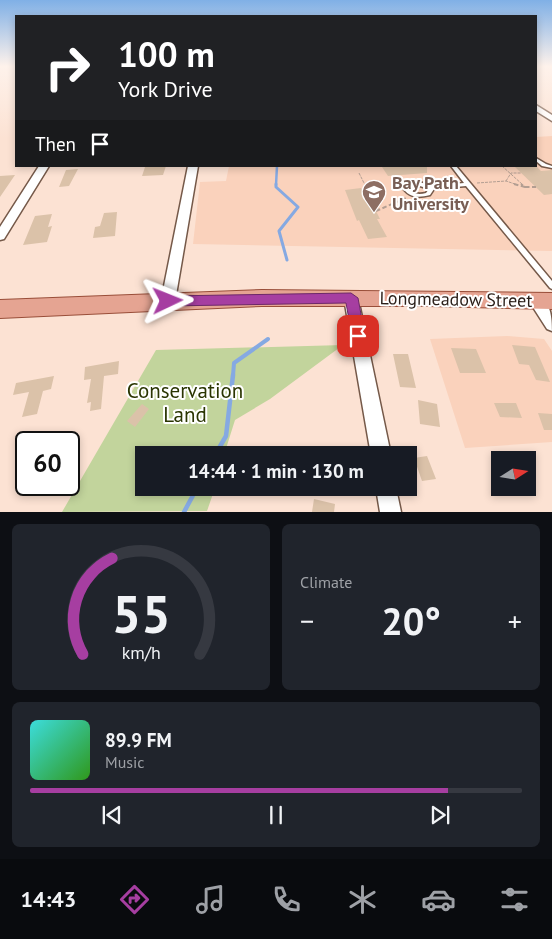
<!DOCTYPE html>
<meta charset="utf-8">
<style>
body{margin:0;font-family:"PT Sans",sans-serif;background:#20242c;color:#f1f3f6;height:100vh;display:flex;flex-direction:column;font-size:19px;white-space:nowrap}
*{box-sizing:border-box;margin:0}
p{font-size:16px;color:#9ea1a6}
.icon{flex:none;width:28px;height:28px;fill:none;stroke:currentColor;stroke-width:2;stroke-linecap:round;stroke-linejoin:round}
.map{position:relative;height:512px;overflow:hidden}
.sheet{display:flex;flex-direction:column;gap:12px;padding:12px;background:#0d0f14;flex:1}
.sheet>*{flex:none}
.banner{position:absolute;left:15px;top:15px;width:522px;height:152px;border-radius:0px;box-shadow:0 2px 8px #0003;background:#202124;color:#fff;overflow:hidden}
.needle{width:32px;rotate:78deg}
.buttons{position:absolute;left:491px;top:451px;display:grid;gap:10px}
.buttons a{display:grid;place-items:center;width:45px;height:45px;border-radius:0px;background:#171b24;box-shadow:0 2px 8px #0003;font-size:25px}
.speed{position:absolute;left:15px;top:431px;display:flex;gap:10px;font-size:25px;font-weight:700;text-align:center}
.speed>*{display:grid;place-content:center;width:65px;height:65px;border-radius:50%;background:#171b24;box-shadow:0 2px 8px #0003;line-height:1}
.speed .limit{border:2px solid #111;border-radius:8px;background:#fff;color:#111}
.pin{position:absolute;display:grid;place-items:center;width:42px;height:42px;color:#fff;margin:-21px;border-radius:10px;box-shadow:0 2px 8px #0006}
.me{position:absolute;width:55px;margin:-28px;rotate:88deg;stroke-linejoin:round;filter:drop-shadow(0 0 4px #0008)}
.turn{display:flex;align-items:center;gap:18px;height:105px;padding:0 20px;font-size:22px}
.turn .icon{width:65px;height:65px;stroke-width:2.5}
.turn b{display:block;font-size:35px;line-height:42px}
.then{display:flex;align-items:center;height:48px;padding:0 20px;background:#0003;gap:10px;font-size:19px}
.big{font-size:38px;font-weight:600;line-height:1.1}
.sheet .tile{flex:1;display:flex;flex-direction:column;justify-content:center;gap:8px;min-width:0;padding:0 18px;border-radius:8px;background:#20242c}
.sheet .dial{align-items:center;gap:0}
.dial svg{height:130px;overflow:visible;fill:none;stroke:#363941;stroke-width:7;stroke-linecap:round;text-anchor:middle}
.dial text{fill:#f1f3f6;stroke:none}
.song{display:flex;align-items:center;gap:15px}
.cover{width:60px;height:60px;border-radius:8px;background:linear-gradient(135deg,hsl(180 70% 55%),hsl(110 70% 35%))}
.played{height:5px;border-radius:2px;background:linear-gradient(90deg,#a63ea1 85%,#363941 85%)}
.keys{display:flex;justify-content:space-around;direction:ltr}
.heat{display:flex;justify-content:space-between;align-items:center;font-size:28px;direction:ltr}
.sheet .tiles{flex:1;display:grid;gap:12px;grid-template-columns:1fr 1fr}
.tile:last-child{grid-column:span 2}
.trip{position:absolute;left:135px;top:446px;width:282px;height:50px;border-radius:0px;background:#171b24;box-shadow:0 2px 8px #0003;font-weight:600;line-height:50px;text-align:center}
.dock{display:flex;height:80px;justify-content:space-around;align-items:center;background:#090b0e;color:#9ea1a6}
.dock .icon{width:35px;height:35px}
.dock .active{color:#a63ea1}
.dock b{font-size:22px;color:#f1f3f6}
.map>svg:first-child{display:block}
</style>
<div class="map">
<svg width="552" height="512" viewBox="0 0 552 512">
<rect width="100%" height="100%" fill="#fce2d3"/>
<path fill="#fad2bc" d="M552,136V251L193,244L200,182L226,181L229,166H536V137Z
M507,336L544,339L552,351V442L465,448L430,339Z"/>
<path fill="#c2d49c" d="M343,345L270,399L235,420L224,455H144V488H215L207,511L62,512L156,350Z"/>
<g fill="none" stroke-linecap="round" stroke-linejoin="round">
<path stroke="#85a9e2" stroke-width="2.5" d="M276,185L277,166"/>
<path stroke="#85a9e2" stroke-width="3" d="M276,184V187L298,207L279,231L287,260"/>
<path stroke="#85a9e2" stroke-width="4" d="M233,376L234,363L268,339"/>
<path stroke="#85a9e2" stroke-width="4.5" d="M215,455L226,436L233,375
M184,512L197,488"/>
</g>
<path fill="#dbc2a9" d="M166,166L163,175L142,176L145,167Z
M427,166V173L388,176L382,167Z
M536,166L541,171L552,170V194L544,195L515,167Z
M78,169L69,186L59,187L66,170Z
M15,175L0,197V176Z
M361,188L376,211L380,219H377L387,237L368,239L359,220L357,221L345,190Z
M117,212L115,236L93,238L95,227L100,226L104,213Z
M52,214L48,227L52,226L47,242L23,245L35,216Z
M512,345L535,347L550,382L536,380L529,365L519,364Z
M451,348L476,349L486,373H460Z
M393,354H408L416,388L400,387Z
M119,361L118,374L104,376L101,409L90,411L91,402L87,403L91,379L84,380L85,367Z
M54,376L51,389L43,391L37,414L22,417L29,392L13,395L16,383Z
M418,400L437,404L440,427L420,424Z
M494,403H516L522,418L500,417Z
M142,404L149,409L135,427L127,421Z
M538,413L552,414V430H544Z
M427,456L436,479L422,481L414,458Z
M314,499L335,504L334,512H312Z"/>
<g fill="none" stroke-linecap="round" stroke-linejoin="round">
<g stroke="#755949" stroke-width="3">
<path id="lane" d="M536,158L546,164L552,166V168L542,166L536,161Z
M451,166H456L552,281V289L550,288L466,186L434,189L430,195C418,198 409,198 402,187L413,180L432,186L464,183ZM414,184L429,189L426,193C418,195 412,194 408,187Z"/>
</g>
<g stroke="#755949" stroke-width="3">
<path id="street" d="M536,105L552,115V121L536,111Z
M39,166H49L4,239L0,240V227Z
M188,166H198L175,301L173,305L168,307L163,305L161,301Z
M351,293L356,294L358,298L391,455H371L344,298L346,294Z
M536,295C551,300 552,318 552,331L547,329L529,301L531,297Z
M376,488H396L401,512H380Z"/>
</g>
<g stroke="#994e39" stroke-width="2">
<path id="primary" d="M262,290L552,293V309L428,306H262L0,318V300Z"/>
</g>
<path stroke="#b39e92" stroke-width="1" stroke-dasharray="3 1" stroke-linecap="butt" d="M502,166L523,185
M359,173L365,185
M506,181L511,173H521
M477,183L506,181L518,185"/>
<path stroke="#b39e92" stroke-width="2" stroke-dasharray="4.5 2.5" stroke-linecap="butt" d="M365,184L379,210
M514,184L525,187L521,184
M525,187H536
M376,211L406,198"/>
<use href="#lane" fill="#fff" fill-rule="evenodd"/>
<use href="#street" fill="#fff" fill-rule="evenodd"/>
<use href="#primary" fill="#e5a492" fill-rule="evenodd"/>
</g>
<linearGradient id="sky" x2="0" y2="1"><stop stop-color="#80b0e6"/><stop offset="0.48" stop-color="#fef2eb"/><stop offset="1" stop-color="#fef2eb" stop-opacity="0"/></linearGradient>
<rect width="552" height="138" fill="url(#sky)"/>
<path fill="#a63ea1" stroke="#6c2869" d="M351,293L358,298L365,336L363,341H354L352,336L346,303L168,306L161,301L168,296Z"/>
<defs>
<g id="university-pin" transform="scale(1.25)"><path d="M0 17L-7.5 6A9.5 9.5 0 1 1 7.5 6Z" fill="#8d6e63" stroke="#fff"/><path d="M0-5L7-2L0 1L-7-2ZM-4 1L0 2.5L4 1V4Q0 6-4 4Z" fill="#fff"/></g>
</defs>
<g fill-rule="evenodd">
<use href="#university-pin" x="374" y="192"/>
</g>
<g text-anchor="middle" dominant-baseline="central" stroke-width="4" stroke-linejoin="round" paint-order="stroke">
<g font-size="18" font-weight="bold" fill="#785e54" stroke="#fff" text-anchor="start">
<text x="392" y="182">Bay Path<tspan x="392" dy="21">University</tspan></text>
</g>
<g font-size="18" fill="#2b1f19" stroke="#fff">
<text transform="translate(456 299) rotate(1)">Longmeadow Street</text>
</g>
<g font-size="21" fill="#2a3502" stroke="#fff">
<text x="185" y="390">Conservation<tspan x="185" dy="24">Land</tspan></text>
</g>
</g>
</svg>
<div class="buttons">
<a><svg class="needle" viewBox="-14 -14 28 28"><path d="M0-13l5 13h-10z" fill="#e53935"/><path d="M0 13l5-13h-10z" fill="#9ea1a6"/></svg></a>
</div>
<div class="speed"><div class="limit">60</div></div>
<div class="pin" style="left:358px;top:336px;background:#d93025"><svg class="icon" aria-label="arrive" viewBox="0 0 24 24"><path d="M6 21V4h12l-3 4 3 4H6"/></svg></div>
<svg class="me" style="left:168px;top:301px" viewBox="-20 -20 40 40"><path d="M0-17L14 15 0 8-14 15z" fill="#a63ea1" stroke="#fff" stroke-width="4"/></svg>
<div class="trip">14:44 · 1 min · 130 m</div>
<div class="banner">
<div class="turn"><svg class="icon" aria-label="right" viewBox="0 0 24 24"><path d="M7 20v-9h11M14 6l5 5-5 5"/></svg><div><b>100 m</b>York Drive</div></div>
<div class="then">Then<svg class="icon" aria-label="arrive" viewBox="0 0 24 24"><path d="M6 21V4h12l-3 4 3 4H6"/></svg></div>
</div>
</div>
<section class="sheet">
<div class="tiles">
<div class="tile dial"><svg viewBox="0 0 100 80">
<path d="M14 69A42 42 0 1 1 86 69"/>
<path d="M14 69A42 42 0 0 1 32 10" stroke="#a63ea1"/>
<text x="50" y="56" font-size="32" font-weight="700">55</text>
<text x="50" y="72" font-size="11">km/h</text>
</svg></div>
<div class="tile"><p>Climate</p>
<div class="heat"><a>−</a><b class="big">20°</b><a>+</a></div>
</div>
<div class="tile">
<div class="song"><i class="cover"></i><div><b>89.9 FM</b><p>Music</p></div></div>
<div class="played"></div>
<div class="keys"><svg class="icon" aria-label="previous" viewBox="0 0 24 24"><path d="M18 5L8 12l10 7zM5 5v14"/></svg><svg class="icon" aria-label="pause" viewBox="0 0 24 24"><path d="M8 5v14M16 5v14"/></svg><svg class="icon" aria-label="next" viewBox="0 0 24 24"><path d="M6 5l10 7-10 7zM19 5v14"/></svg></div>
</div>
</div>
</section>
<nav class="dock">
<b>14:43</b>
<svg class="icon active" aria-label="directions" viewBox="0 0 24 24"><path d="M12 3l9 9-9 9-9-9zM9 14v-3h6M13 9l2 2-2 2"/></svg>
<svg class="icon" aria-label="music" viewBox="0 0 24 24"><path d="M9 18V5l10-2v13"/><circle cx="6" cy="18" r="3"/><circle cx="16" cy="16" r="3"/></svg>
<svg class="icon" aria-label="phone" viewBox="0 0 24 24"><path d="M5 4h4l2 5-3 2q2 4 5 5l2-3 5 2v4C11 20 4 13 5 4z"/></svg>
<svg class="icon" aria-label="climate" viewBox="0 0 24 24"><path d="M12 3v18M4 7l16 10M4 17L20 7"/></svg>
<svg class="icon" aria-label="car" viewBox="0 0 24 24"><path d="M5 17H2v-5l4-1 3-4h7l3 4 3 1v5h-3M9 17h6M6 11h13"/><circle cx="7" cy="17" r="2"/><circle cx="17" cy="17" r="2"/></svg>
<svg class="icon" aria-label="filters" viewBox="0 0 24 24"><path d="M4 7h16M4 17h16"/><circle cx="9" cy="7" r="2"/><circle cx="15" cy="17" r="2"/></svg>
</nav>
